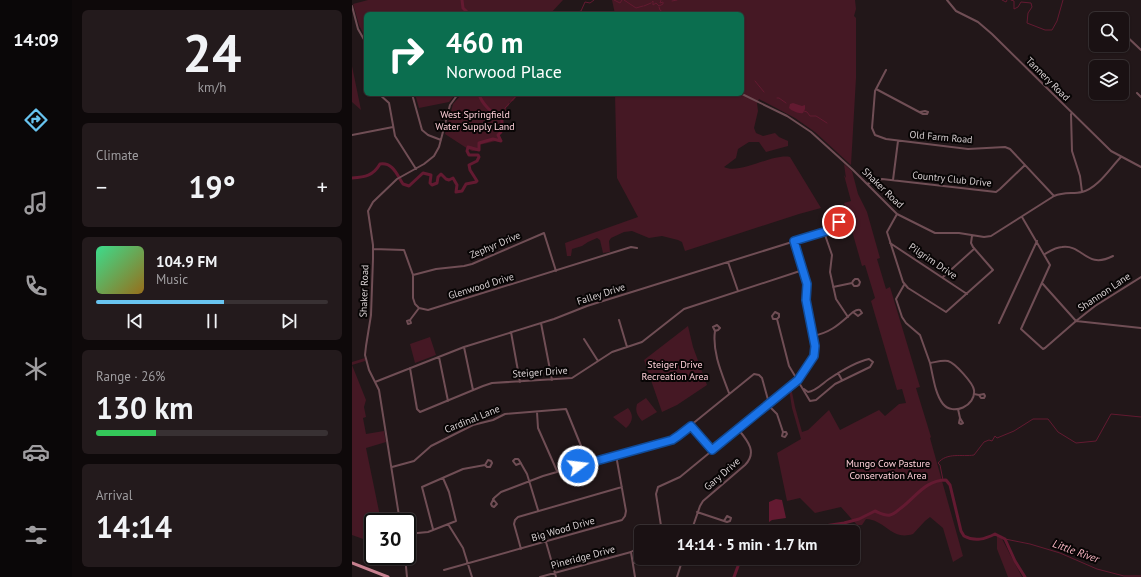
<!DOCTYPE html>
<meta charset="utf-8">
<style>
body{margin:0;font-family:"PT Sans",sans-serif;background:#231a1c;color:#f1f3f6;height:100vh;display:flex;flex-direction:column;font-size:15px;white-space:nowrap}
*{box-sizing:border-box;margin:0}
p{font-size:13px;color:#9f9da0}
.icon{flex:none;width:22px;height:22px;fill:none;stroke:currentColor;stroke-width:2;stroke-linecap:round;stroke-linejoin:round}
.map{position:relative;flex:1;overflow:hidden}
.panel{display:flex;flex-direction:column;gap:10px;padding:10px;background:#0e090a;width:280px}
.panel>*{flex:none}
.top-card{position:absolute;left:12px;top:12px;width:380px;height:84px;border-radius:6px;box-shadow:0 1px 3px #0004,0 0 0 1px #383133;background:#0b6e4f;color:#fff;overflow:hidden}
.controls{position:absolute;left:737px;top:12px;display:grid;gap:8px}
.controls a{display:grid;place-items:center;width:40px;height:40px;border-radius:6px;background:#1a1113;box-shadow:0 1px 3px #0004,0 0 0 1px #383133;font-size:20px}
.speed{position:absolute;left:12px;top:513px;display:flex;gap:8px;font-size:20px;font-weight:700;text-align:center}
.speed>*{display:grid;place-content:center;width:52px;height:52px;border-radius:50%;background:#1a1113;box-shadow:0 1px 3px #0004,0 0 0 1px #383133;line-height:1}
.speed .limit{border:2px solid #111;border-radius:6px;background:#fff;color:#111}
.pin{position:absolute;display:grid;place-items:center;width:34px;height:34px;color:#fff;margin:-17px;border:2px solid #fff;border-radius:50%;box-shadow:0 1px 4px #0007}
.me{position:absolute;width:44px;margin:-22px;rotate:75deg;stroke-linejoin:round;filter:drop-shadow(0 0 3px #0008)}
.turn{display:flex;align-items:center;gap:14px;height:84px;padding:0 16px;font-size:18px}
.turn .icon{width:52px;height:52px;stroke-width:2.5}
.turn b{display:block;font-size:28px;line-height:34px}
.big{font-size:30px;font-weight:700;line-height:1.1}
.panel .tile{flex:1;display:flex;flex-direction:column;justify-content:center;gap:6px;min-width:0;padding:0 14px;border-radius:6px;background:#231a1c}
.panel .dial{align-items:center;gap:0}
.dial b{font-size:52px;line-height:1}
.song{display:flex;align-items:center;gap:12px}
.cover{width:48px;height:48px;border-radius:6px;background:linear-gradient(135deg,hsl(150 70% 55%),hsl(40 70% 35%))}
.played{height:4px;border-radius:2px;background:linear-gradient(90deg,#68c4f0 55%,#383133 55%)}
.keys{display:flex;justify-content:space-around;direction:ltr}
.heat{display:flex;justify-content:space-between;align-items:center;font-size:22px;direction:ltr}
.charge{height:6px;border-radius:3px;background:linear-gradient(90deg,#34c759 26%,#383133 0)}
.trip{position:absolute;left:282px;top:525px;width:226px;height:40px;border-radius:6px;background:#1a1113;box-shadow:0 1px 3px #0004,0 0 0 1px #383133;font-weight:700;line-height:40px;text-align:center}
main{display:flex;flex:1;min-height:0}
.tabs{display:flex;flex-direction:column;width:72px;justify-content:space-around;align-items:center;background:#0a0708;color:#9f9da0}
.tabs .icon{width:28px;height:28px}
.tabs .current{color:#68c4f0}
.tabs b{font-size:18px;color:#f1f3f6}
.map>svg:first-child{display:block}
</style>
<main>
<nav class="tabs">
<b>14:09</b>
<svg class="icon current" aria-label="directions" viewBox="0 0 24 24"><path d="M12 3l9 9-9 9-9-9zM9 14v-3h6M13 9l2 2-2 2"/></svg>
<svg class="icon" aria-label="music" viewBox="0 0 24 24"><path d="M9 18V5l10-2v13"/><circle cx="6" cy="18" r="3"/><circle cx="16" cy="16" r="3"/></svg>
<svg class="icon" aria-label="phone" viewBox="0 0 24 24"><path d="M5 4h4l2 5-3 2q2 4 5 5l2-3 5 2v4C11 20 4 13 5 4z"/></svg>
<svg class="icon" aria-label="climate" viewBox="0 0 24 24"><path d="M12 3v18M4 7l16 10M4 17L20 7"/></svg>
<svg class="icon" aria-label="car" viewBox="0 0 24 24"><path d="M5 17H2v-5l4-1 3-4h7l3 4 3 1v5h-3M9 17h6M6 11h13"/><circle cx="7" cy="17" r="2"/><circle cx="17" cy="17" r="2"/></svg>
<svg class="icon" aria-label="filters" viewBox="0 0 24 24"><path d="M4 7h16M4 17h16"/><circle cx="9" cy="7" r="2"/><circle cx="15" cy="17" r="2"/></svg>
</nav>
<section class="panel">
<div class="tile dial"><b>24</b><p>km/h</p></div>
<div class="tile"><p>Climate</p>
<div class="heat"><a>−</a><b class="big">19°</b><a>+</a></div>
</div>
<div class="tile">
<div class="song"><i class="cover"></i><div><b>104.9 FM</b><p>Music</p></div></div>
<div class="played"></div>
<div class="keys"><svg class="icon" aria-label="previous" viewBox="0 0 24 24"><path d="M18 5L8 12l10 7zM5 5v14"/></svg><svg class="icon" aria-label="pause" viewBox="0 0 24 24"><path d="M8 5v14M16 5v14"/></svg><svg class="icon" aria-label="next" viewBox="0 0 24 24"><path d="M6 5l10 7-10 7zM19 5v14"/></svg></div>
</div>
<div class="tile"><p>Range · 26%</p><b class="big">130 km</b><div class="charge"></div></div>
<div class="tile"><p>Arrival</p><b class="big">14:14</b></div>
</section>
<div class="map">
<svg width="789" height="577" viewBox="0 0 789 577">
<rect width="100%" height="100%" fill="#221719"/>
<path fill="#451824" d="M16,0H211L198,14H14V39L7,25L1,4Z
M260,0H503L504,9L502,16L504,18V78L499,165L463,132L443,118L407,99L405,103L406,111L402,128L404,133L411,136L423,133L427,137L436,141V146L414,152L407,142H397L386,149L384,158L372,167C387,175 421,153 438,157L469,208L447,214L333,251L330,242L326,240L310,236L297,238L280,231L272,232L259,238L257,241L258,252L251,253L248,240L245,238L236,242L230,246L220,249L219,256H215L213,243L286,217L265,178L263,94H390V14H263Z
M0,66L9,110L0,102Z
M63,94H104L97,102L67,108Z
M110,94H167L161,101L157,102V105L152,110L156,112L157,115L150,119L149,131L147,135L150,141L149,142L144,141L127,145L128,151H120L116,149L93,134L101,104Z
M492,164L500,171L506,194L515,212L528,258L525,259L534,289L538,287L568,387L564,388L579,437L578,438L611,556L601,562L591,528L578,517L573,521L561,534C539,541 534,520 514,519L510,525H505L489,507L463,513L448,498L435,501L425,453L449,439L440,408L437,389L439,387L443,407L450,432L456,430L477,410L488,430L527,410L533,416L547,404L554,403L550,389L545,390L519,301L523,298L513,265L510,266L492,203L499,201L492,175L494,178Z
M336,326L341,347L355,385L325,405L310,412L292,360Z
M78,337L84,355L63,363L58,344Z
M13,358V361L0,365L14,400L12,407L14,417L11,418L14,434L32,431L34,442L14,448L29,521L24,519L21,522L14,540L0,535V362Z
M294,398L305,412L290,421C285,415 283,412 285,404Z
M276,408C282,415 281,422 274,428L261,417Z
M645,535L649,537L670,577H656L645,549Z"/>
<path fill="#631a31" d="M441,103L450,106L453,105V109L451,113C447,114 440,111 437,108L438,104Z
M424,499L430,500L434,518L420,520L417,522V502Z"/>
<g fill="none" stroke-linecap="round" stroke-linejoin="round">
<path stroke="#631a31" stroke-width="1" d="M262,0L268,3L270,0
M272,0L284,8L291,6
M650,0L654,2L655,0
M659,0L662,1V9L666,7L669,2L679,3L680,7L676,13L675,23L693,30H700L705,21L711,0
M320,1L325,0
M300,2L301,1V5L304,3L307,6L311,4V2L308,3L309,0
M292,6L299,3
M307,7L308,10L313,14
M210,14H219L229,11L233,2L238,3L242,0
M390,66L392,69
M403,81L412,92
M425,98H427L434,103
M452,111L455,112L458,116H464L475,123
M150,120L157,117L158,113L153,112V108L166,94
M591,480L588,465L586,463C595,452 610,457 622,455L632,442L637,440L640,441L643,436L645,438L662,431L681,419H696L706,432L724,443L744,441L759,414L789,417
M653,539L678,544L708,553L745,569L772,576H789"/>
<path stroke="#631a31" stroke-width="3" d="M110,0L111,8L117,14
M0,178C13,177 21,176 28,164C41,162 45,175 51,184L57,186L71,173L79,175L78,183L80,185L85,183L86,177L89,174L94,179L97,180L101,178L105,185L104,192L110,191L114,184L124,182L125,181L118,170L117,165L125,161L127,157L126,155H117L115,151L116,147L127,150V143L141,139L149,141L146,135L149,132V126L150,124V120C141,113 130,105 127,94
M420,532L432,527L447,530L492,523L507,519L523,511C528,513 533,516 538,515C543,514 546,510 549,508C564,497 573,480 594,480L598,485L609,531L612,536C623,542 633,539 643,534L653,539L663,561L673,577
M382,577L389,558"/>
<path stroke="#704e55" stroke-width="2" d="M595,0L604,11L626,22L640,34L759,151L789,167
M0,6L6,29L14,43
M751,14L756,19
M770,32L789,50
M12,63L14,56
M534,70L523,91L520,128L523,135L534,139L616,149L653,147L658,149L702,196
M524,89L571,114H575L576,112L573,111L568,112
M785,93L789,97
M27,94L37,103L43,136L64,169
M60,94L70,130L76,135L89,140
M390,94L435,116L459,132L501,170L545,214L583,233H607L632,237L639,236L702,196C712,192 721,194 730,192C746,188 758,168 769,157
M719,114L720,151L728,176L730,192
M0,135L41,127
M541,180L546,141
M515,184L530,179L644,192L648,189L673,165
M545,214L535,232L551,282L556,288L594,312L641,270L621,247L619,243L620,236
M670,217L698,265L669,329L691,349L693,348L724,321L789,328
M472,232L480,255L478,272L484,299L496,317
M538,243L615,294
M21,249L52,250L61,275V298L63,304L67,308L76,310L279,247L285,248
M693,254C698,251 704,247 710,247C731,244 734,270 761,256
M376,262L386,291
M61,275L84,269L112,266L120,264L192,233L204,271
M591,277L622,249
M690,283L724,321L743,306L789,277
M552,285L544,299L550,317L554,323L568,335L578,363C584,362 590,360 596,361C603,363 621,383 622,390C624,406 601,416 591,404C583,394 581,376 578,363
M481,287L500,283L502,286H505L507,285L508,282L506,279H503L501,281L500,283
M425,319H421L420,316L423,312L427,314V317L425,319L437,366L458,401L464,400L483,384L518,367L521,362L517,359C503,362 489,371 477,379C471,383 464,391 456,392L452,389
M58,320L55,321L56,324L59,323L58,320L67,308
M267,320L275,347
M189,323L200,380
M647,323L685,241
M363,331L361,327L365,325L368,328L366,330L363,331C360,352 370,374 377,393
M159,332L168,382
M461,336C480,332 487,324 501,312C504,310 505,309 508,310L510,313L506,316L501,312
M232,339L246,361
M112,347L121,390
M87,357L96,401
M58,368L65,409L68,412L131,386L140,383L220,378L260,352L290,342L332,309L451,270
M486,373L490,380
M23,382L112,347L202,319L235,306L472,232C477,230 486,229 488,224L486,221L481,223L482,229
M622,394L627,395L629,398H632L633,396L632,394L627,395
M606,409L608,418L607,423L609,424L611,423L608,418
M185,412L186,428L205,471
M339,426L359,450
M169,463L164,465L161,461L163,459H166L167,460L175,474L186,510
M40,467L62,461L79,446L121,425L141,420L153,414L214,409L236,463
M141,499L145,504L142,507L140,506L139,504L142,498L149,492L191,476L323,438L402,374L407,375L410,378L418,407L425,414L431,432L430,436L433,437L435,434L434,432H431
M345,512L375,522L378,521L379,518L375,516L372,521
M48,522L27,390L17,370L13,355L14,346L19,315L21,259V245L16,211L21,202L45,179L72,164L82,156L87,147L98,105L106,94
M96,524L111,548L120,577
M81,529L70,487L111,469L133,465L135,467H138L140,463L139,461L136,460L133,465
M310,532L304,494L306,487L328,477L446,380L461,359L463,348L454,300L455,284L442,241
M339,532L348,506L351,501L393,465C406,452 395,440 386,429
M55,534L76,532L104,521L97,492L91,478
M194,542L204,577
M169,549L162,524L163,520L166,517L270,487
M279,552L283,577
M53,556L55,577
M323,558L331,560
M281,563L310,558
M92,570L270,520L273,516L274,511L264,455
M188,577L279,552L289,546
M325,577L331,558"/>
<path stroke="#c7808f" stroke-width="3" d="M0,563L36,577"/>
</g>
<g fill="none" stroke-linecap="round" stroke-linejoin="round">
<g stroke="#114b97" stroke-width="10">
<path id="route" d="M226,466L320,440L326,436L339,426L360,450L446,380L462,356L463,346L454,300L455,284L442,241L485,228L488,225L487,222"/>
</g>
<use href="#route" stroke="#1a73e8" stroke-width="7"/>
</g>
<g text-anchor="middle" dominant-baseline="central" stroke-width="4" stroke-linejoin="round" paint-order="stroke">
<g font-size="10" fill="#d8d0d2" stroke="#080505">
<text transform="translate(696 79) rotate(45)">Tannery Road</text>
<text transform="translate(589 137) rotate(5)">Old Farm Road</text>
<text transform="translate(600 179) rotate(6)">Country Club Drive</text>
<text transform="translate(531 188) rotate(44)">Shaker Road</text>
<text transform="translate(143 245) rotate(-23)">Zephyr Drive</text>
<text transform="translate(581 261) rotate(34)">Pilgrim Drive</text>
<text transform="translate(129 286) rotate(-17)">Glenwood Drive</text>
<text transform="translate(12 291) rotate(-88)">Shaker Road</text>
<text transform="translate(752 292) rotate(-34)">Shannon Lane</text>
<text transform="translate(249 294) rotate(-18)">Falley Drive</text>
<text transform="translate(188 372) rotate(-4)">Steiger Drive</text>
<text transform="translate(120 419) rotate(-22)">Cardinal Lane</text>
<text transform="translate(370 474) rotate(-41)">Gary Drive</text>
<text transform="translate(211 529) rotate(-16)">Big Wood Drive</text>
<text transform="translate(231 557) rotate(-15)">Pineridge Drive</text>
</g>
<g font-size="10" fill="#fecfd8" stroke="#080505">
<text x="123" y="114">West Springfield<tspan x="123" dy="12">Water Supply Land</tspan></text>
<text x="323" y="364">Steiger Drive<tspan x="323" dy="12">Recreation Area</tspan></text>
<text x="536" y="463">Mungo Cow Pasture<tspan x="536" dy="12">Conservation Area</tspan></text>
</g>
<g font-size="11" font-style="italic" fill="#f9b5c2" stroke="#080505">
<text transform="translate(724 551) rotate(20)">Little River</text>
</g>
</g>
</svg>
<div class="controls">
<a><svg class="icon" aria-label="search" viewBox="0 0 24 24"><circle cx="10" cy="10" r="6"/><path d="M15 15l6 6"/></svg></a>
<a><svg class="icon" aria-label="layers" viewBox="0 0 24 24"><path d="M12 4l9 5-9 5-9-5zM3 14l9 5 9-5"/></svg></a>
</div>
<div class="speed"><div class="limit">30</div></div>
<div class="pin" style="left:487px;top:222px;background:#d93025"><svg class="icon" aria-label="arrive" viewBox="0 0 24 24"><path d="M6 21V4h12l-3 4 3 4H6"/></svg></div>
<svg class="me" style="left:226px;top:466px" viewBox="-20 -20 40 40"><circle r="17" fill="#1a73e8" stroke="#fff" stroke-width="3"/><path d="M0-11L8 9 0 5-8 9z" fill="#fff"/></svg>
<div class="trip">14:14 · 5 min · 1.7 km</div>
<div class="top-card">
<div class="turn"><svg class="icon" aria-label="right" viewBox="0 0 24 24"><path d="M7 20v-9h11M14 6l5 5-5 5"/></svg><div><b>460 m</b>Norwood Place</div></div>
</div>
</div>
</main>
